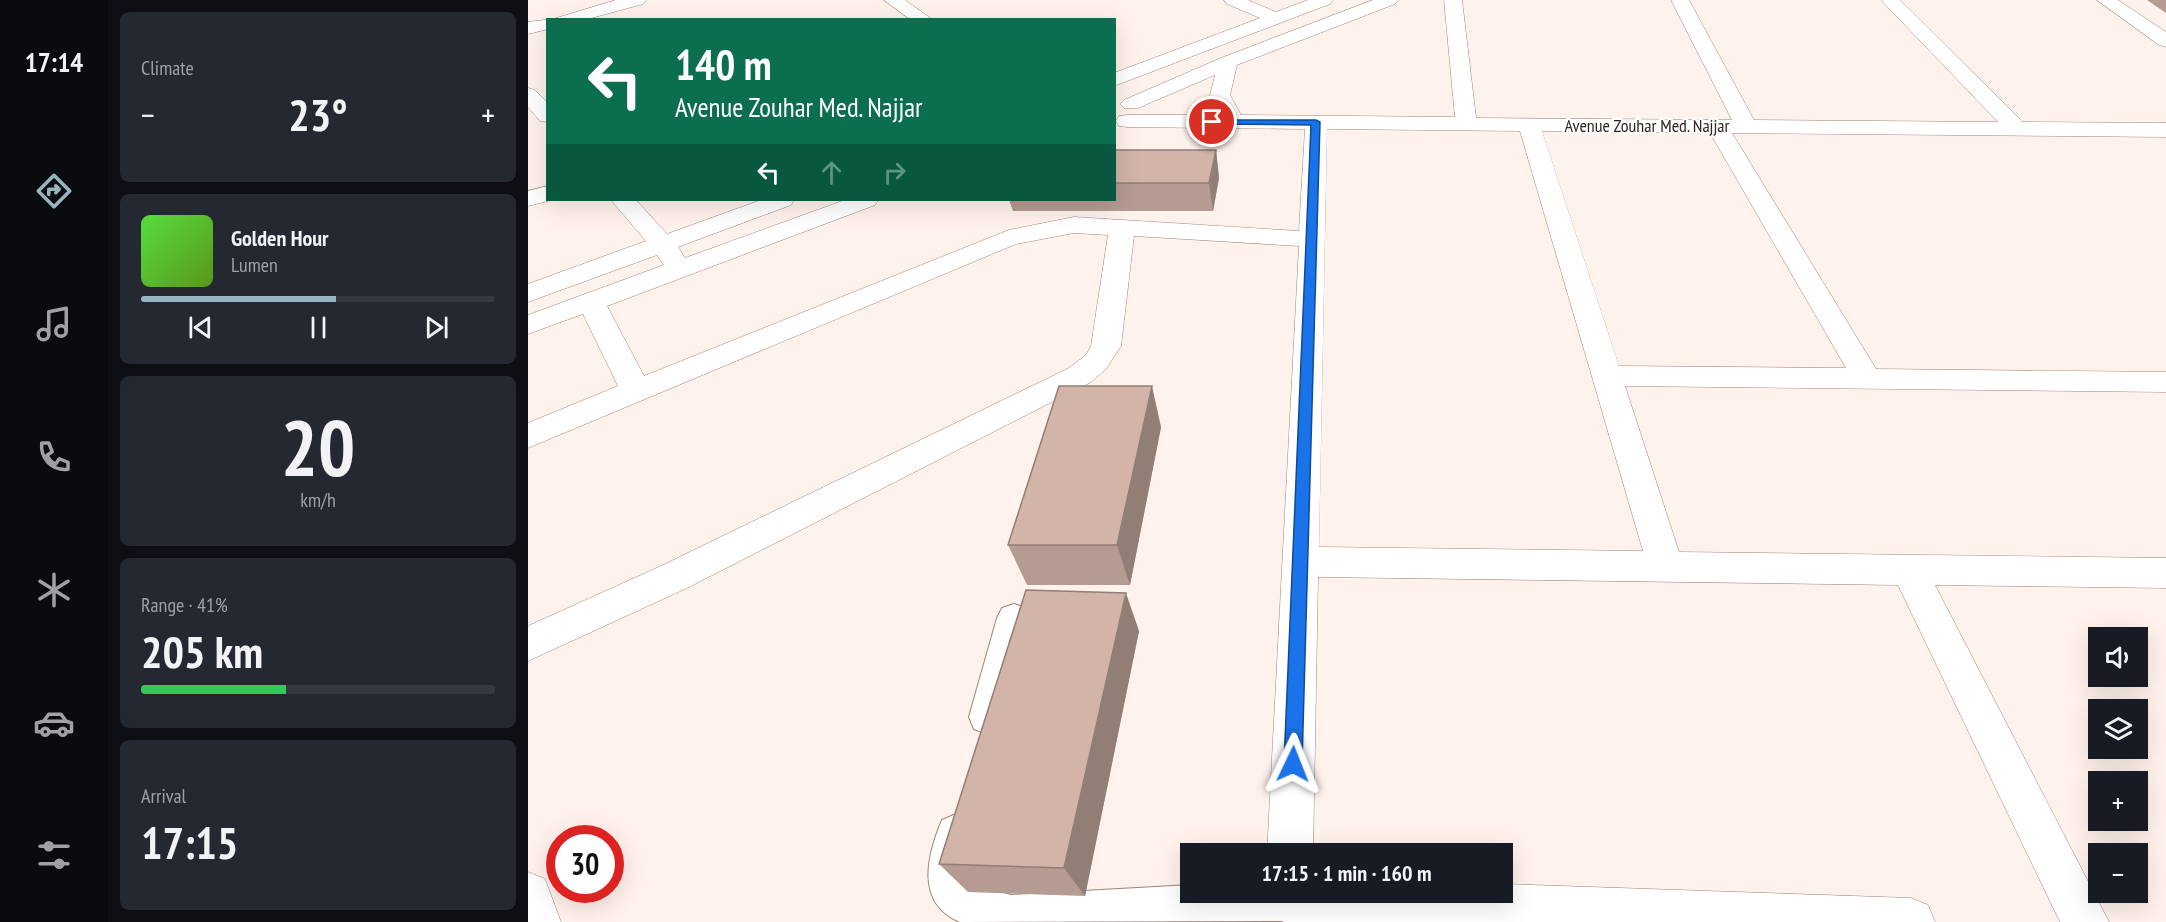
<!DOCTYPE html>
<meta charset="utf-8">
<style>
body{margin:0;font-family:"PT Sans Narrow",sans-serif;background:#242831;color:#f1f3f6;height:100vh;display:flex;flex-direction:column;font-size:22px;white-space:nowrap}
*{box-sizing:border-box;margin:0}
p{font-size:20px;color:#9ea1a6}
.icon{flex:none;width:33px;height:33px;fill:none;stroke:currentColor;stroke-width:2;stroke-linecap:round;stroke-linejoin:round}
.map{position:relative;flex:1;overflow:hidden}
.panel{display:flex;flex-direction:column;gap:12px;padding:12px;background:#0d0f14;width:420px}
.panel>*{flex:none}
.guide{position:absolute;left:18px;top:18px;width:570px;height:183px;border-radius:0px;box-shadow:0 6px 24px #0002;background:#0b6e4f;color:#fff;overflow:hidden}
.fabs{position:absolute;left:1560px;top:627px;display:grid;gap:12px}
.fabs a{display:grid;place-items:center;width:60px;height:60px;border-radius:0px;background:#171b24;box-shadow:0 6px 24px #0002;font-size:30px}
.speed{position:absolute;left:18px;top:825px;display:flex;gap:12px;font-size:30px;font-weight:700;text-align:center}
.speed>*{display:grid;place-content:center;width:78px;height:78px;border-radius:50%;background:#171b24;box-shadow:0 6px 24px #0002;line-height:1}
.speed .limit{border:9px solid #d22;background:#fff;color:#111}
.pin{position:absolute;display:grid;place-items:center;width:51px;height:51px;color:#fff;margin:-26px;border:3px solid #fff;border-radius:50%;box-shadow:0 2px 6px #0007}
.me{position:absolute;width:66px;margin:-33px;rotate:2deg;stroke-linejoin:round;filter:drop-shadow(0 0 4px #0008)}
.turn{display:flex;align-items:center;gap:21px;height:126px;padding:0 30px;font-size:27px}
.turn .icon{width:78px;height:78px;stroke-width:2.5}
.turn b{display:block;font-size:42px;line-height:51px}
.lanes{display:flex;align-items:center;height:57px;padding:0 30px;background:#0003;justify-content:center;gap:30px;direction:ltr}
.lanes .off{opacity:.35}
.big{font-size:45px;font-weight:800;line-height:1.1}
.panel .widget{flex:1;display:flex;flex-direction:column;justify-content:center;gap:9px;min-width:0;padding:0 21px;border-radius:9px;background:#242831}
.panel .dial{align-items:center;gap:0}
.dial b{font-size:78px;line-height:1}
.song{display:flex;align-items:center;gap:18px}
.cover{width:72px;height:72px;border-radius:9px;background:linear-gradient(135deg,hsl(110 70% 55%),hsl(90 70% 35%))}
.played{height:6px;border-radius:3px;background:linear-gradient(90deg,#97b5c0 55%,#363941 55%)}
.keys{display:flex;justify-content:space-around;direction:ltr}
.heat{display:flex;justify-content:space-between;align-items:center;font-size:33px;direction:ltr}
.charge{height:9px;border-radius:4px;background:linear-gradient(90deg,#34c759 41%,#363941 0)}
.trip{position:absolute;left:652px;top:843px;width:333px;height:60px;border-radius:0px;background:#171b24;box-shadow:0 6px 24px #0002;font-weight:800;line-height:60px;text-align:center}
main{display:flex;flex:1;min-height:0}
.dock{display:flex;flex-direction:column;width:108px;justify-content:space-around;align-items:center;background:#090b0e;color:#9ea1a6}
.dock .icon{width:42px;height:42px}
.dock .on{color:#97b5c0}
.dock b{font-size:27px;color:#f1f3f6}
.map>svg:first-child{display:block}
</style>
<main>
<nav class="dock">
<b>17:14</b>
<svg class="icon on" aria-label="directions" viewBox="0 0 24 24"><path d="M12 3l9 9-9 9-9-9zM9 14v-3h6M13 9l2 2-2 2"/></svg>
<svg class="icon" aria-label="music" viewBox="0 0 24 24"><path d="M9 18V5l10-2v13"/><circle cx="6" cy="18" r="3"/><circle cx="16" cy="16" r="3"/></svg>
<svg class="icon" aria-label="phone" viewBox="0 0 24 24"><path d="M5 4h4l2 5-3 2q2 4 5 5l2-3 5 2v4C11 20 4 13 5 4z"/></svg>
<svg class="icon" aria-label="climate" viewBox="0 0 24 24"><path d="M12 3v18M4 7l16 10M4 17L20 7"/></svg>
<svg class="icon" aria-label="car" viewBox="0 0 24 24"><path d="M5 17H2v-5l4-1 3-4h7l3 4 3 1v5h-3M9 17h6M6 11h13"/><circle cx="7" cy="17" r="2"/><circle cx="17" cy="17" r="2"/></svg>
<svg class="icon" aria-label="filters" viewBox="0 0 24 24"><path d="M4 7h16M4 17h16"/><circle cx="9" cy="7" r="2"/><circle cx="15" cy="17" r="2"/></svg>
</nav>
<section class="panel">
<div class="widget"><p>Climate</p>
<div class="heat"><a>−</a><b class="big">23°</b><a>+</a></div>
</div>
<div class="widget">
<div class="song"><i class="cover"></i><div><b>Golden Hour</b><p>Lumen</p></div></div>
<div class="played"></div>
<div class="keys"><svg class="icon" aria-label="previous" viewBox="0 0 24 24"><path d="M18 5L8 12l10 7zM5 5v14"/></svg><svg class="icon" aria-label="pause" viewBox="0 0 24 24"><path d="M8 5v14M16 5v14"/></svg><svg class="icon" aria-label="next" viewBox="0 0 24 24"><path d="M6 5l10 7-10 7zM19 5v14"/></svg></div>
</div>
<div class="widget dial"><b>20</b><p>km/h</p></div>
<div class="widget"><p>Range · 41%</p><b class="big">205 km</b><div class="charge"></div></div>
<div class="widget"><p>Arrival</p><b class="big">17:15</b></div>
</section>
<div class="map">
<svg width="1638" height="922" viewBox="0 0 1638 922">
<rect width="100%" height="100%" fill="#fff2ed"/>
<g fill="none" stroke-linecap="round" stroke-linejoin="round">
<g stroke="#a08379" stroke-width="2">
<path id="lane" d="M486,604L498,608L503,618L477,717L472,729L459,734L446,729L441,717L469,618L474,608Z
M428,814L442,820L448,834L440,862L441,880L449,886L483,895L663,885V892H777L781,900L775,915L760,921L432,922C387,903 399,856 414,820Z"/>
</g>
<g stroke="#a08379" stroke-width="1">
<path id="street" d="M88,0H118L115,4L56,20H20V29L0,34V22L25,19Z
M356,0H377L405,20H383Z
M696,0H720L748,12L780,0H805L802,4L586,86V73L732,18L699,4Z
M845,0H870L867,4L709,65L702,95L713,115L927,117L916,0H934L948,118L1204,120L1143,0H1161L1226,120L1470,122L1353,0H1372L1495,122L1638,123V137L1204,133L1348,369L1638,372V392L1097,386L1151,552L1638,558V588L1407,585L1581,922H1532L1370,585L790,577L785,854H739L771,246L606,236L593,346L578,369L563,382L159,588L0,661V626L133,566L541,368L558,355L563,346L580,235L546,233L488,244L0,448V423L90,386L55,314L0,334V315L136,265L129,255L0,302V284L118,241L83,200H108L139,234L233,200H266L263,205L150,247L157,258L317,200H350L347,205L79,306L116,376L481,230L546,217L771,231L777,129L599,127L591,126L588,121L591,116L599,115H691L682,95L687,75L610,108H596L592,104L596,100L693,58ZM799,129L992,131L1115,551L791,547ZM1014,131L1182,133L1318,368L1091,366Z
M1569,0H1590L1638,32V47L1631,45Z
M0,88L7,90L20,103V122L12,121L0,107Z
M20,186V200H24L0,206V191Z
M0,872L17,879L33,922H0Z
M975,884L1383,898L1400,905L1407,922H756L743,917L736,900L739,892H975Z"/>
</g>
<use href="#lane" fill="#fff" fill-rule="evenodd"/>
<use href="#street" fill="#fff" fill-rule="evenodd"/>
</g>
<path fill="#b59b91" d="M1619,0H1638V13Z
M586,150H688L691,178L685,211H485L481,200H586Z
M633,427L602,585H499L480,545Z
M611,631L557,896L440,892L411,864Z"/>
<path fill="#937e76" d="M688,150L691,178L685,211L681,183Z
M624,386L633,427L602,585L589,545Z
M598,593L611,631L557,896L536,868Z"/>
<path fill="#d2b4a9" stroke="#937e76" stroke-width="1.5" d="M586,150H688L681,183H586Z
M531,386H624L589,545H480Z
M498,590L598,593L536,868L411,864Z"/>
<path fill="#1a73e8" stroke="#114b97" stroke-width="1.5" d="M681,120H788L792,122L774,764L771,770L765,773L759,770L756,764L783,125L684,124L679,122Z"/>
<g text-anchor="middle" dominant-baseline="central" stroke-width="4.5" stroke-linejoin="round" paint-order="stroke">
<g font-size="18" fill="#302420" stroke="#fff">
<text x="1119" y="125">Avenue Zouhar Med. Najjar</text>
</g>
</g>
</svg>
<div class="fabs">
<a><svg class="icon" aria-label="sound" viewBox="0 0 24 24"><path d="M4 9h4l5-4v14l-5-4H4zM17 9q2 3 0 6"/></svg></a>
<a><svg class="icon" aria-label="layers" viewBox="0 0 24 24"><path d="M12 4l9 5-9 5-9-5zM3 14l9 5 9-5"/></svg></a>
<a>+</a>
<a>−</a>
</div>
<div class="speed"><div class="limit">30</div></div>
<div class="pin" style="left:684px;top:122px;background:#d93025"><svg class="icon" aria-label="arrive" viewBox="0 0 24 24"><path d="M6 21V4h12l-3 4 3 4H6"/></svg></div>
<svg class="me" style="left:765px;top:764px" viewBox="-20 -20 40 40"><path d="M0-17L14 15 0 8-14 15z" fill="#1a73e8" stroke="#fff" stroke-width="4"/></svg>
<div class="trip">17:15 · 1 min · 160 m</div>
<div class="guide">
<div class="turn"><svg class="icon" aria-label="left" viewBox="0 0 24 24"><path d="M17 20v-9H6M10 6l-5 5 5 5"/></svg><div><b>140 m</b>Avenue Zouhar Med. Najjar</div></div>
<div class="lanes"><svg class="icon" aria-label="left" viewBox="0 0 24 24"><path d="M17 20v-9H6M10 6l-5 5 5 5"/></svg><svg class="icon off" aria-label="ahead" viewBox="0 0 24 24"><path d="M12 20V5M6 11l6-6 6 6"/></svg><svg class="icon off" aria-label="right" viewBox="0 0 24 24"><path d="M7 20v-9h11M14 6l5 5-5 5"/></svg></div>
</div>
</div>
</main>
